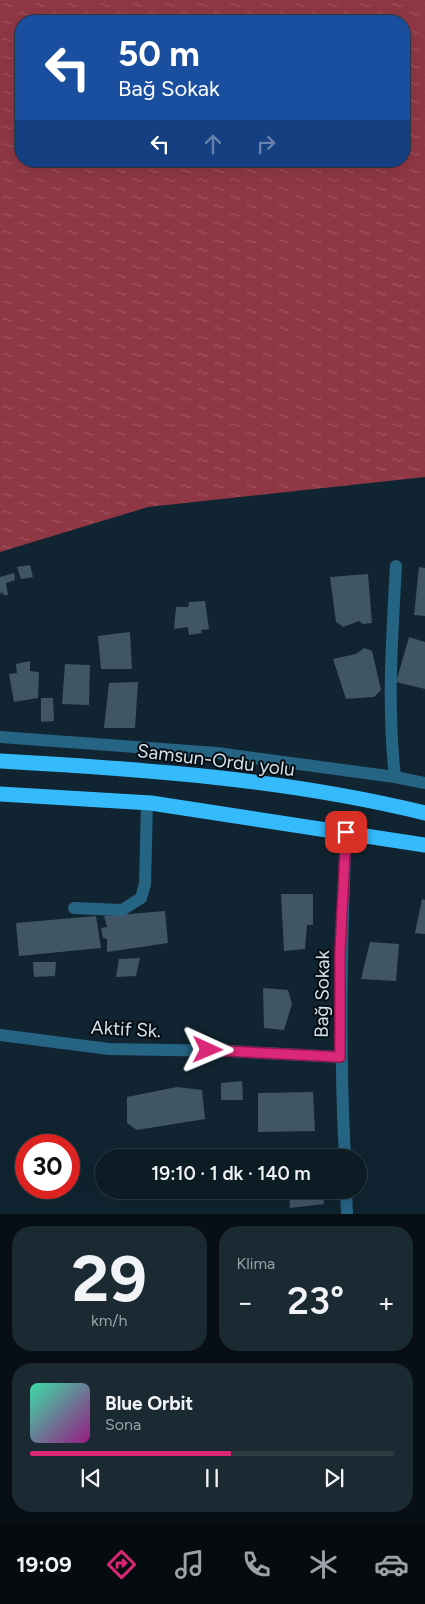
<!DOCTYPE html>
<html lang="tr">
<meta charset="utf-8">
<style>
body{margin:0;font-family:Figtree,sans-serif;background:#1a2932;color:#f1f3f6;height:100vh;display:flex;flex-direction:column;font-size:19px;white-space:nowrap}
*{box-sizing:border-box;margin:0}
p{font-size:16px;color:#9aa1a7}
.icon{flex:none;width:28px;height:28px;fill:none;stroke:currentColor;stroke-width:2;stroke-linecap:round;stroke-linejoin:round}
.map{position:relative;height:1214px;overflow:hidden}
.sheet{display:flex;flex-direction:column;gap:12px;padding:12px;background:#070f14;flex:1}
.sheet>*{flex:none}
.hud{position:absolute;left:15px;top:15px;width:395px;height:152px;border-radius:20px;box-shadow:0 5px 20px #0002,0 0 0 1px #2c3a42;background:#1a4fa0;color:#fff;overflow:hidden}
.speed{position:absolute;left:15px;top:1134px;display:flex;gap:10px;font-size:25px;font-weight:700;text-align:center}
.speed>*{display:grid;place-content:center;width:65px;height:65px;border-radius:50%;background:#0c1c25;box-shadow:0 5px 20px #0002,0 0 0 1px #2c3a42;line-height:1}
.speed .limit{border:8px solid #d22;background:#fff;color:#111}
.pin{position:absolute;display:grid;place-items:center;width:42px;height:42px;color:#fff;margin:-21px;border-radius:10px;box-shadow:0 2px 8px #0006}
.me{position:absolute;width:55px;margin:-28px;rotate:91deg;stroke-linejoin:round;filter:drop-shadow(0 0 4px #0008)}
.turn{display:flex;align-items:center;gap:18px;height:105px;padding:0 20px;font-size:22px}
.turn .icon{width:65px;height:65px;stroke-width:2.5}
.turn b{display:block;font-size:35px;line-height:42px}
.lanes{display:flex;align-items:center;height:48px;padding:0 20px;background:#0003;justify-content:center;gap:25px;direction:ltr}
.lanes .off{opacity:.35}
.big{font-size:38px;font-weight:600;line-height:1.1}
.sheet .card{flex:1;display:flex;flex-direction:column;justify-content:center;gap:8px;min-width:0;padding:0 18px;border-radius:20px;background:#1a2932}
.sheet .dial{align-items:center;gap:0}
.dial b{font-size:65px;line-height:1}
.song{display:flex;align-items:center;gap:15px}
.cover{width:60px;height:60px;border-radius:8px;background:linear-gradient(135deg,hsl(160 70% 55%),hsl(310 70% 35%))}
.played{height:5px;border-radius:2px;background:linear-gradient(90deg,#db2777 55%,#2c3a42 55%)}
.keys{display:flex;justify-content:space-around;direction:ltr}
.heat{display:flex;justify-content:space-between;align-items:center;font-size:28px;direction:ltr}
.sheet .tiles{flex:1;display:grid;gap:12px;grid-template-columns:1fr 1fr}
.card:last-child{grid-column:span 2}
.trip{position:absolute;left:95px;top:1149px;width:272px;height:50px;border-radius:25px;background:#0c1c25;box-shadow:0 5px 20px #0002,0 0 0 1px #2c3a42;font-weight:600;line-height:50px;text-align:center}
.menu{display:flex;height:80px;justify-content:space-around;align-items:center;background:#050b0f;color:#9aa1a7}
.menu .icon{width:35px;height:35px}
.menu .selected{color:#db2777}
.menu b{font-size:22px;color:#f1f3f6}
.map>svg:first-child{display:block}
</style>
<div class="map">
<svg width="425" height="1214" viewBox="0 0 425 1214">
<defs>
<pattern id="water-ripples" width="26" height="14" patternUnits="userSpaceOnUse" patternTransform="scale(1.25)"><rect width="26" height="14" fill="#903745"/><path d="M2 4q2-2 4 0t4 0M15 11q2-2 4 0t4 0" fill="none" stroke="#9f5460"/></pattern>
</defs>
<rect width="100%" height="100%" fill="#102531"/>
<path fill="url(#water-ripples)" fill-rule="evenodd" d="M0,0H425V477L148,507L0,552ZM21,21H404V161H21Z"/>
<path fill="#405664" d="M30,565L33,577L21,579L17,567Z
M419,567L425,568V616L414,615Z
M14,573L15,580L6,583L8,595H4L2,592L0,594V577Z
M368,574L372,623L363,624L359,621L343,627L336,622L330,577Z
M205,601L209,629L201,630L202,633L189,635L188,627L174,629L176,607H188L189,602Z
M130,632L132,669H101L98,636Z
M409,637L425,642V689L396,682Z
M364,648L372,651L381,690L374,697L346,699L333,659L356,654Z
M30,661V671L39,672L38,698L14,702L9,674L17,673L16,664Z
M65,664L90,665L89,705L62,704Z
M138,682L135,728H104L109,683Z
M41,698H53L54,721L41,722Z
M281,894H313V925H307L305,949L284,951Z
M422,899L425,900V934L415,933Z
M165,911L168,943L107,952V939L103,938L101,928L107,927L104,916Z
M96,916L101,948L19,956L16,923Z
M370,942L399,944L396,981L361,979Z
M140,958L136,976L116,977L119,959Z
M33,962H56L55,976L34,977Z
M263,988L288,990L292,1004L284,1030L264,1028Z
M242,1081L243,1100H221V1083Z
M177,1087L202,1090L205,1119L137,1130L127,1123V1097Z
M313,1092L315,1131L258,1132V1093Z
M289,1190H323L324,1204L290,1208Z"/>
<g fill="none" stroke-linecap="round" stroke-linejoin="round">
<path stroke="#266484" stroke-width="12" d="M0,737L217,753L395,777L425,783
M395,777C387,706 392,637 396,566
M74,908L122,910L141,898L145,884L147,803
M0,1035L109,1049L228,1051L340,1057
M345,1158C339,1047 341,942 346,832
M346,1190L347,1214"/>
<path stroke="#35bbfc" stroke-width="15" d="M0,761C142,769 287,779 425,813
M0,794L151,803L425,845"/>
</g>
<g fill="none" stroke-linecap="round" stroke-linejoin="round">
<g stroke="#8e194d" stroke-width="12">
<path id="route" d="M208,1050L340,1057V952L346,832"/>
</g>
<use href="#route" stroke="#db2777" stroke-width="9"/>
</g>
<g text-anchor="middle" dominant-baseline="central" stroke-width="4" stroke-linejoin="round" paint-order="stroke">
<g font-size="19" fill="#d3e0e8" stroke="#050d13">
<text transform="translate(216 760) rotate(7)">Samsun-Ordu yolu</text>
<text transform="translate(322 994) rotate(-89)">Bağ Sokak</text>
<text transform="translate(126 1029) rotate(3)">Aktif Sk.</text>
</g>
</g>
</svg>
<div class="speed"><div class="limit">30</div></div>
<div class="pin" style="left:346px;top:832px;background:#d93025"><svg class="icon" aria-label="arrive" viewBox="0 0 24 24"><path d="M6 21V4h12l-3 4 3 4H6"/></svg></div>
<svg class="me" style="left:208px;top:1050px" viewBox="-20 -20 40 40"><path d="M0-17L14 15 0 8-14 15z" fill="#db2777" stroke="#fff" stroke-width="4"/></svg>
<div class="trip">19:10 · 1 dk · 140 m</div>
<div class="hud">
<div class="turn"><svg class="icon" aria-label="left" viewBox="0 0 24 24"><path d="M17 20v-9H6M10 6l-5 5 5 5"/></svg><div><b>50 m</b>Bağ Sokak</div></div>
<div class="lanes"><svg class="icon" aria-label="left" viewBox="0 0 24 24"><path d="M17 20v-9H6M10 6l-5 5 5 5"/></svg><svg class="icon off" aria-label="ahead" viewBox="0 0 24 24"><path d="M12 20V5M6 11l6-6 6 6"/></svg><svg class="icon off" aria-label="right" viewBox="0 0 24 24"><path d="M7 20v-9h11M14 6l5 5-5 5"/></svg></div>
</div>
</div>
<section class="sheet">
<div class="tiles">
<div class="card dial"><b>29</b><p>km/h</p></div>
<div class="card"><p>Klima</p>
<div class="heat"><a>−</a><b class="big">23°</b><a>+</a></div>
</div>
<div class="card">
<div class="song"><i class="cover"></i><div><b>Blue Orbit</b><p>Sona</p></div></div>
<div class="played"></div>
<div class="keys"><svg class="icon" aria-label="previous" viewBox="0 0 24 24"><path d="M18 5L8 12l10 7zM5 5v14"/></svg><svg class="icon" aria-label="pause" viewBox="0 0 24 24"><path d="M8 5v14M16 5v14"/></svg><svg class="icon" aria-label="next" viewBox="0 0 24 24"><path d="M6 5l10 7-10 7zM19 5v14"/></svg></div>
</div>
</div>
</section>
<nav class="menu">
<b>19:09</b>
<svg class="icon selected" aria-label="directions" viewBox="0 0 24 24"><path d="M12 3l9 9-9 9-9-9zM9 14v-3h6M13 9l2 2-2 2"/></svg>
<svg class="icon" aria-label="music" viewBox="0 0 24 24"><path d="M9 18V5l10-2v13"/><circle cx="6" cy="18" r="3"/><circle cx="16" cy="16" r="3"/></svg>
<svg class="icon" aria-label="phone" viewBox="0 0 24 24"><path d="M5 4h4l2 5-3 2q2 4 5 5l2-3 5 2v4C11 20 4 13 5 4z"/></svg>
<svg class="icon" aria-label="climate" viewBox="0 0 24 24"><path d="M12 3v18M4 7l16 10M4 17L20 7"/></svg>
<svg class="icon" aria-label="car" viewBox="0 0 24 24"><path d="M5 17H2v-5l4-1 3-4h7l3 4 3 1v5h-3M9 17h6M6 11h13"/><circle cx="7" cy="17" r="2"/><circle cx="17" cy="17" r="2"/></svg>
</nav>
